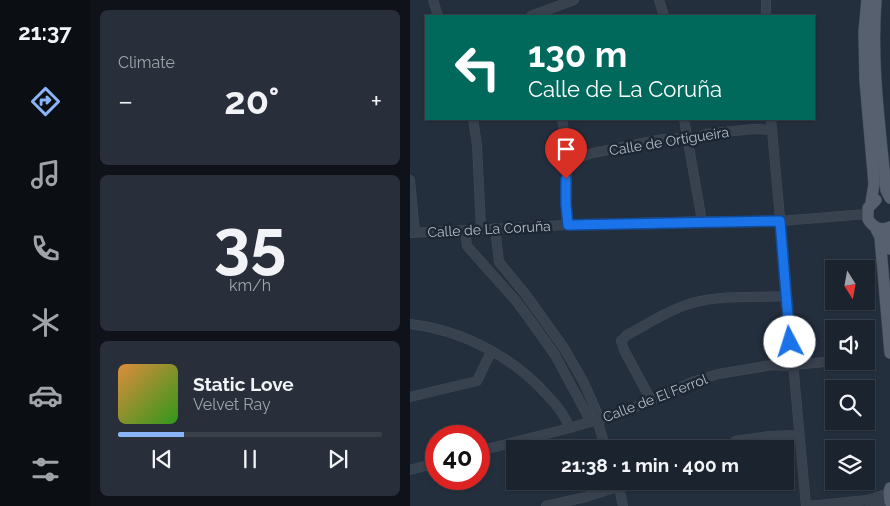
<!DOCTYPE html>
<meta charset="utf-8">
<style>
body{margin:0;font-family:Raleway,sans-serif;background:#282f3a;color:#f1f3f6;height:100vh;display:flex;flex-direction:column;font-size:19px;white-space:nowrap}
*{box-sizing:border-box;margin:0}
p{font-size:16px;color:#a0a4aa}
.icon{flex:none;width:28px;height:28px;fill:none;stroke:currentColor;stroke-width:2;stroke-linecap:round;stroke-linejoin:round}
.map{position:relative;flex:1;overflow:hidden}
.details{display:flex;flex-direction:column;gap:10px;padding:10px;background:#0f1319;width:320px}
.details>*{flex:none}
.guide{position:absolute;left:15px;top:15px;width:390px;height:105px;border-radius:0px;box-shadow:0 1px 4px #0004,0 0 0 1px #39404a;background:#00695c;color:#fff;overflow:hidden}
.needle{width:32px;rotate:169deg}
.controls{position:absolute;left:415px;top:260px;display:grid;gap:10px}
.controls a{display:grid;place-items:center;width:50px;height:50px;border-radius:0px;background:#1b232e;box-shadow:0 1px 4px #0004,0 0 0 1px #39404a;font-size:25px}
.speed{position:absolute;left:15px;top:425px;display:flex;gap:10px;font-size:25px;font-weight:700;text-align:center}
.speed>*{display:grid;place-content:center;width:65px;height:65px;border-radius:50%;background:#1b232e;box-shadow:0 1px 4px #0004,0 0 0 1px #39404a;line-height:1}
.speed .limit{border:8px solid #d22;background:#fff;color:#111}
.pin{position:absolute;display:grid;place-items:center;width:42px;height:42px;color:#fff;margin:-51px -21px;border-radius:50% 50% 50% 0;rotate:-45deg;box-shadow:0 0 5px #0007}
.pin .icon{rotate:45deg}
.me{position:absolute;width:55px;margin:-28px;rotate:355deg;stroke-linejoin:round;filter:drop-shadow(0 0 4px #0008)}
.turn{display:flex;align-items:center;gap:18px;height:105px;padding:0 20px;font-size:22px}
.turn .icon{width:65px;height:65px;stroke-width:2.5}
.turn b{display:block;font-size:35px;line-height:42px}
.big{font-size:38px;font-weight:700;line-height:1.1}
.details .card{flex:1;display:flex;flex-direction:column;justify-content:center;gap:8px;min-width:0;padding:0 18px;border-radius:8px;background:#282f3a}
.details .dial{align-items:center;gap:0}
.dial b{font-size:65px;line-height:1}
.song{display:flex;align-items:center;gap:15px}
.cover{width:60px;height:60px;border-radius:8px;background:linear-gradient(135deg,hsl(30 70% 55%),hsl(110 70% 35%))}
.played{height:5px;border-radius:2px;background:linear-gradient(90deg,#8ab4f8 25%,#39404a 25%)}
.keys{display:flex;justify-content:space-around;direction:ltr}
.heat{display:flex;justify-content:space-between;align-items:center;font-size:28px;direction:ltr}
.trip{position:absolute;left:96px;top:440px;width:288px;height:50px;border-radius:0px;background:#1b232e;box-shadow:0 1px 4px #0004,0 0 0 1px #39404a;font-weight:700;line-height:50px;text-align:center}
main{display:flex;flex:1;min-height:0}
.tab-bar{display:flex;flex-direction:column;width:90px;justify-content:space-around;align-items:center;background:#0b0e12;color:#a0a4aa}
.tab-bar .icon{width:35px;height:35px}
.tab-bar .active{color:#8ab4f8}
.tab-bar b{font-size:22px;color:#f1f3f6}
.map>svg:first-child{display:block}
</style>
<main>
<nav class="tab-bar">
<b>21:37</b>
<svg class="icon active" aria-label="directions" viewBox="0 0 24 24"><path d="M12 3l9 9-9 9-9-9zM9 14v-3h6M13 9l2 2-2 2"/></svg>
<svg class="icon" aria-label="music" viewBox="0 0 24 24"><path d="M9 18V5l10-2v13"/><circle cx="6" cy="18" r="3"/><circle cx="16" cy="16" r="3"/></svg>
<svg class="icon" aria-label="phone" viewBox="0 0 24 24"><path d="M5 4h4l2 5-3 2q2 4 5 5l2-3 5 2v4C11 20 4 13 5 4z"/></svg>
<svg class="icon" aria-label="climate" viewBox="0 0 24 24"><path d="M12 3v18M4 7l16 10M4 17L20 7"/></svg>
<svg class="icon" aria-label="car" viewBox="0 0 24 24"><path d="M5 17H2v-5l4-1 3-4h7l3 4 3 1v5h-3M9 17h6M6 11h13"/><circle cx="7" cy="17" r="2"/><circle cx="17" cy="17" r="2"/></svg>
<svg class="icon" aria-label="filters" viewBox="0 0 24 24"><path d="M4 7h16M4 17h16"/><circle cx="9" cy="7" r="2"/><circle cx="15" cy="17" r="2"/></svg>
</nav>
<section class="details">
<div class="card"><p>Climate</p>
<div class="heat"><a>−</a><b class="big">20°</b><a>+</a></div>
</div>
<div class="card dial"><b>35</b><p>km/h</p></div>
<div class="card">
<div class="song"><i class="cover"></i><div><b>Static Love</b><p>Velvet Ray</p></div></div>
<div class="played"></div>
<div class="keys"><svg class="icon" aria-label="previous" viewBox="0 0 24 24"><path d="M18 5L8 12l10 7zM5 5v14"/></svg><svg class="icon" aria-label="pause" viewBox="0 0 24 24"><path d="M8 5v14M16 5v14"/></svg><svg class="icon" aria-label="next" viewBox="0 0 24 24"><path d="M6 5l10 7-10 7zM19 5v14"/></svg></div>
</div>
</section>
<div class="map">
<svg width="480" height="506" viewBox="0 0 480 506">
<rect width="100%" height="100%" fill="#242f3e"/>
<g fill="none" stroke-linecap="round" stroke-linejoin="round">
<g stroke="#414a57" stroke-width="10">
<path id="minor" d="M23,0L28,16
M249,0L254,16
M356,0V16
M121,16L164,0
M63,119L67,145L71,228
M152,119L155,136L157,161L156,205L158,215V225
M274,119L292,221
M361,119L396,506
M157,161L183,153L253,139L284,138L296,134L343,129L361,130
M0,180L5,233
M85,228L89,262L116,295L154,348L173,381L190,419
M55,230L57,246L107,302L128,331L145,355L181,422
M0,233L158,225L292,221H370L457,214
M0,324C52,330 103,357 137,395C146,404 155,415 159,427
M0,397L67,381L81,352
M241,400L214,350L211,341L217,335C236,325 255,312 276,305C307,294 344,298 376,296
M187,420L196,449
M325,441L359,436L389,435
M69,451L152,430L212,413L282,382L308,374L362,365L374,366L424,361
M0,470L26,463
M208,482L213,506
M458,501L480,506
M136,506L176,497L225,481
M399,506L457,500L479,493"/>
</g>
<g stroke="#414a57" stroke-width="12">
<path id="major" d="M457,0L454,32L455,80L464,184L461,203
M466,0C461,64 470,126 476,190L480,198
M466,200L458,208V219C463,228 471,231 480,227
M465,227L470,237L480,353
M480,234V249
M480,488L479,493L480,502"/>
</g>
<use href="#minor" stroke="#38414e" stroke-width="9"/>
<use href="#major" stroke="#56606e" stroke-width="11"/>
</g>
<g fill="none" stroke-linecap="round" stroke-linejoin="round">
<g stroke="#114b97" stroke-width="12">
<path id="route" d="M156,179V205L158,225L370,221L380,342"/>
</g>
<use href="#route" stroke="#1a73e8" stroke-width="9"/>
</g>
<g text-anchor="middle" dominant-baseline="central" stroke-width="5" stroke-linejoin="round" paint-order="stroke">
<g font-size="14" fill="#b4bcc9" stroke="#1d2633">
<text transform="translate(259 141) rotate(-9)">Calle de Ortigueira</text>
<text transform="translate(79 229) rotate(-3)">Calle de La Coruña</text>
<text transform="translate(245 398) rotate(-21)">Calle de El Ferrol</text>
</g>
</g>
</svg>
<div class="controls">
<a><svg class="needle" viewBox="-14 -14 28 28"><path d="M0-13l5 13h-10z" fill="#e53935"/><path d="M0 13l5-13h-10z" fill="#a0a4aa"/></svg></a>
<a><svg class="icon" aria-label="sound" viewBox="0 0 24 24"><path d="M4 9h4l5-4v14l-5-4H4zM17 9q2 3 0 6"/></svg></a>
<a><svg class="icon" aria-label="search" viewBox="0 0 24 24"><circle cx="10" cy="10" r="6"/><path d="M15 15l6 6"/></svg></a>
<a><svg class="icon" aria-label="layers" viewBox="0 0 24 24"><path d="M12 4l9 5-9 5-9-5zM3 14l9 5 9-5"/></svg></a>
</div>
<div class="speed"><div class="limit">40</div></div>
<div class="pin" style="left:156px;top:179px;background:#d93025"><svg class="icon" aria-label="arrive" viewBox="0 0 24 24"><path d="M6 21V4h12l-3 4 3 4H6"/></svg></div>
<svg class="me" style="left:380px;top:342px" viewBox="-20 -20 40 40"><circle r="19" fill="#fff"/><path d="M0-13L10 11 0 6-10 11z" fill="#1a73e8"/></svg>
<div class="trip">21:38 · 1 min · 400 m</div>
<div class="guide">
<div class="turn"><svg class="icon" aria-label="left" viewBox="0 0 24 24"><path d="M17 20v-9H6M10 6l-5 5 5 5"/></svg><div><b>130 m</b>Calle de La Coruña</div></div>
</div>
</div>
</main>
